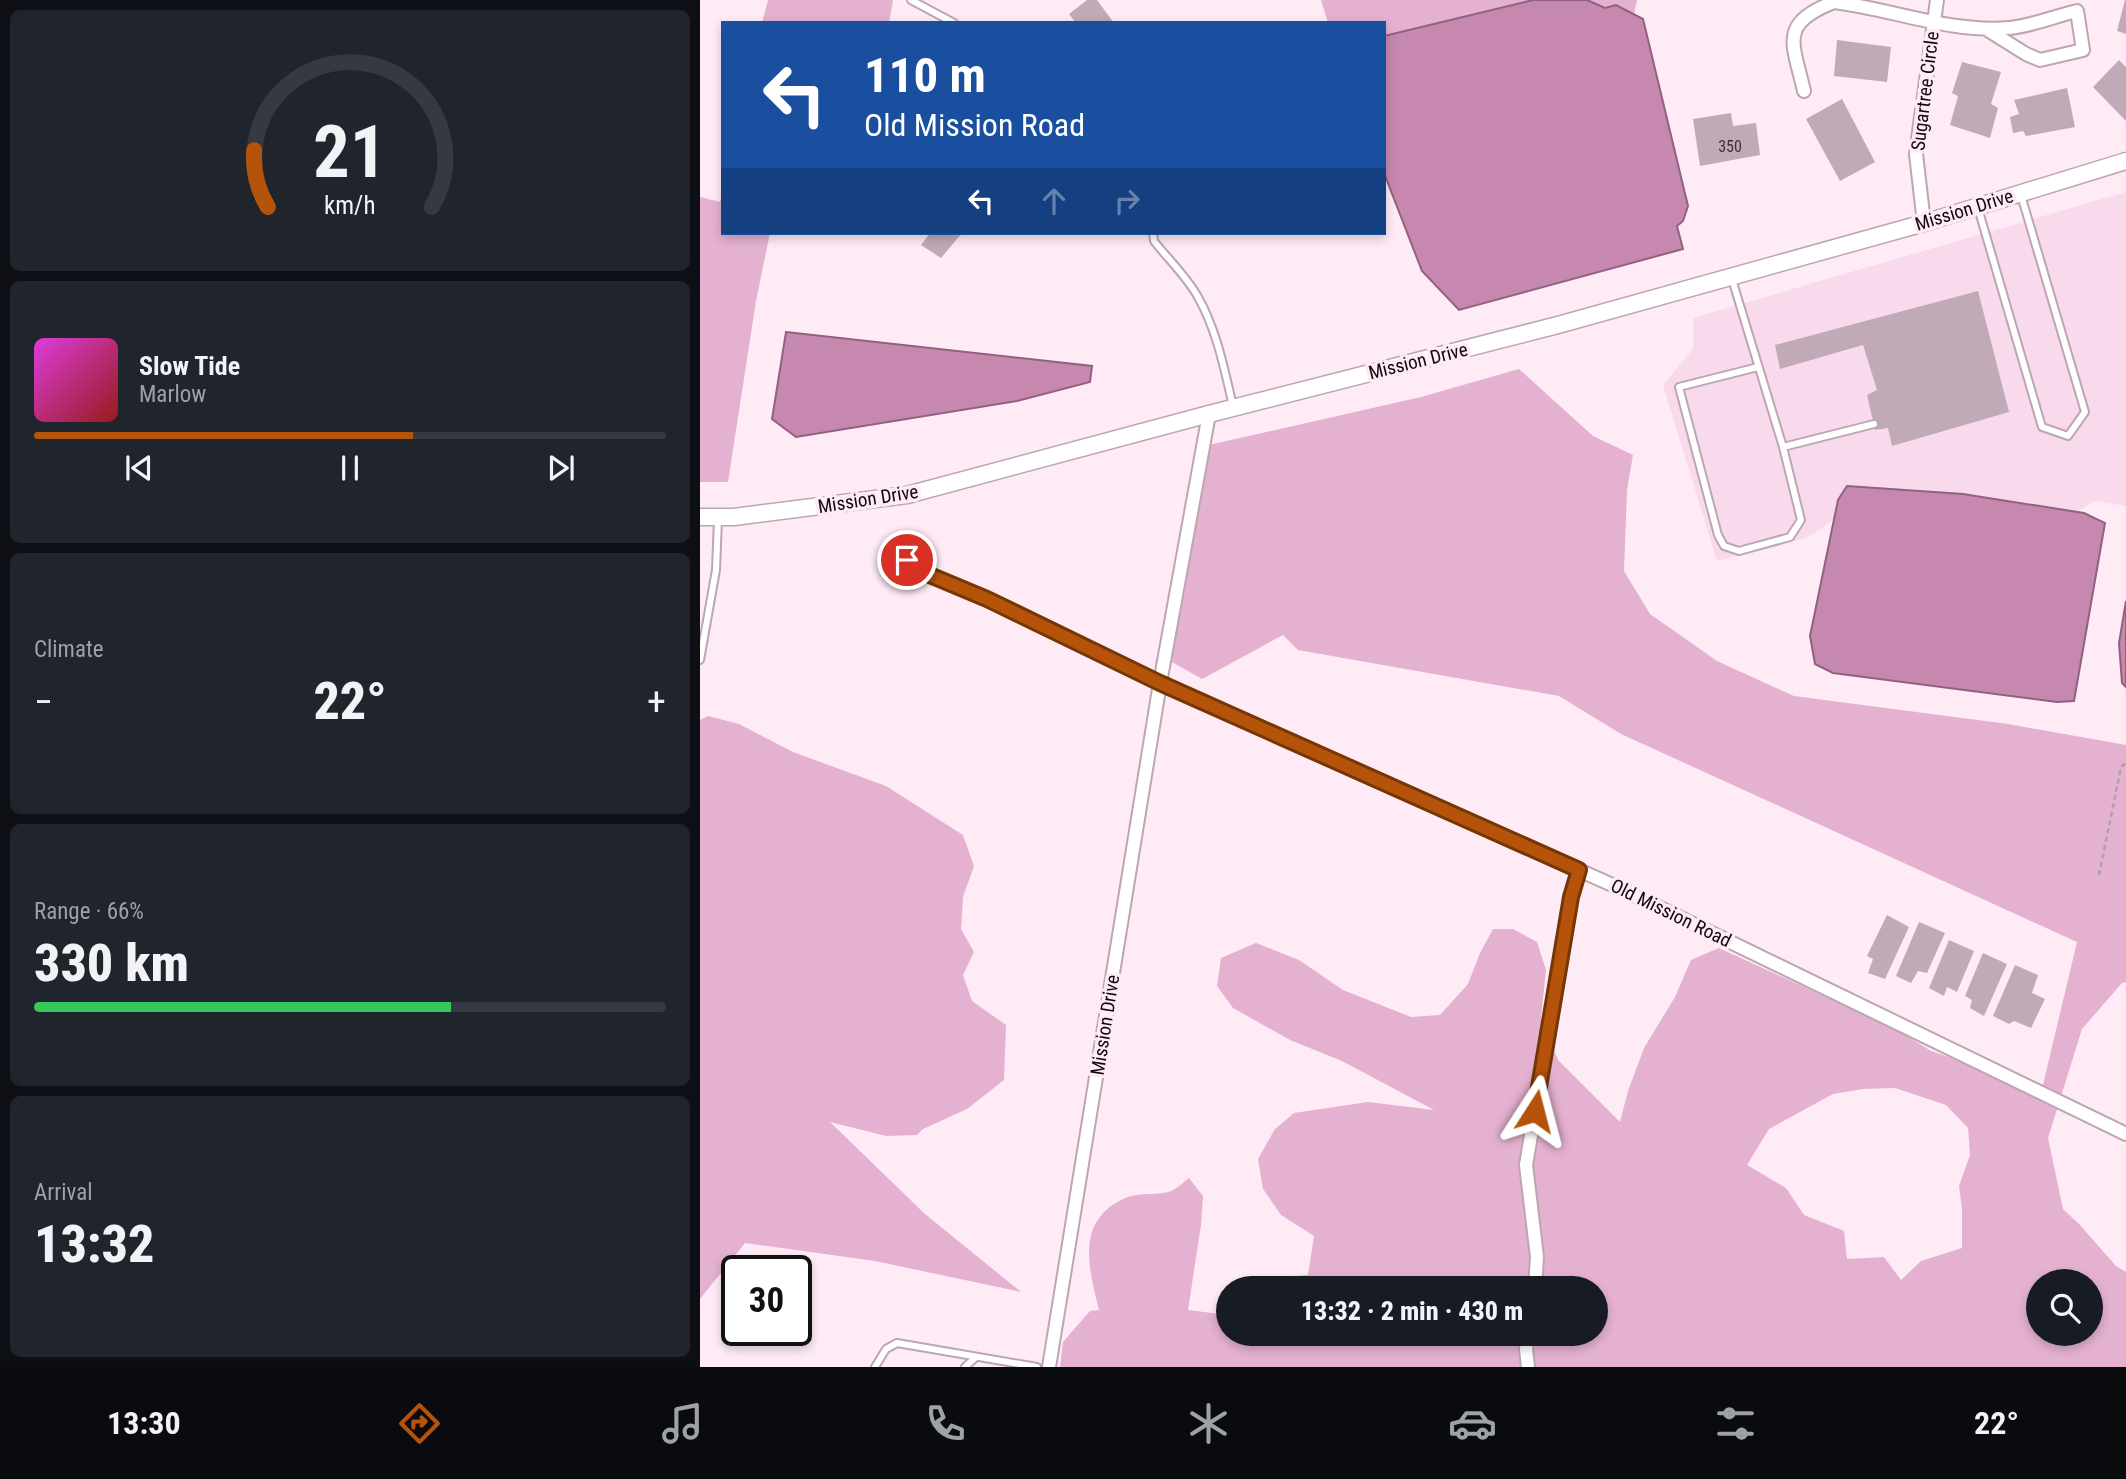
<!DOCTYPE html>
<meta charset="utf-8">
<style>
body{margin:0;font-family:"Roboto Condensed",sans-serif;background:#20242c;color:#f1f3f6;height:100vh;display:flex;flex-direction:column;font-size:26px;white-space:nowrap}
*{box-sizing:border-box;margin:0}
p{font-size:23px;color:#9ea1a6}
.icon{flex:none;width:38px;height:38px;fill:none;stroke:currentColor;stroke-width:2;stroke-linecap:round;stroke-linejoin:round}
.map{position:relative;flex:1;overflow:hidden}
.sheet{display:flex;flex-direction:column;gap:10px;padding:10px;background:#0d0f14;width:700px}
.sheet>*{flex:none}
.top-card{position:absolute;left:21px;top:21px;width:665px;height:214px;border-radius:0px;box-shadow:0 4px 10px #0003;background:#1a4fa0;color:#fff;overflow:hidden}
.tools{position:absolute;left:1326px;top:1269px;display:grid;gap:14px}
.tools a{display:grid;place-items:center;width:77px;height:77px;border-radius:50%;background:#171b24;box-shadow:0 4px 10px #0003;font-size:35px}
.speed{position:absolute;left:21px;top:1255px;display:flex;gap:14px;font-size:35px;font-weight:700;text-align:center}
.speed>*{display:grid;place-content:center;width:91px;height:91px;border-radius:50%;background:#171b24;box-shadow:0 4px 10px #0003;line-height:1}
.speed .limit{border:4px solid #111;border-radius:10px;background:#fff;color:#111}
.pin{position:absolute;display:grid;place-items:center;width:60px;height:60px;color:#fff;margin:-30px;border:4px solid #fff;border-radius:50%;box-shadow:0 2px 7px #0007}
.me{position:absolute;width:77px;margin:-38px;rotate:9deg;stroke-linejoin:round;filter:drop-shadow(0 0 5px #0008)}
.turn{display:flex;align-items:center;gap:24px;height:147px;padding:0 28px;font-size:32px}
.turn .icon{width:91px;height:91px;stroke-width:2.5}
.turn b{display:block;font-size:49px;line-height:60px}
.lanes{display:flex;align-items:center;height:66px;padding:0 28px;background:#0003;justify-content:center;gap:35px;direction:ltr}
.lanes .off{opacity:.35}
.big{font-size:52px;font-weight:800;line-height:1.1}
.sheet .tile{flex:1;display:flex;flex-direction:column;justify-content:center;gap:10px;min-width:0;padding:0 24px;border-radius:10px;background:#20242c}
.sheet .dial{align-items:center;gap:0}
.dial svg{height:182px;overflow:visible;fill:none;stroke:#363941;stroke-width:7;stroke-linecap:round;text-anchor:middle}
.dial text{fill:#f1f3f6;stroke:none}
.song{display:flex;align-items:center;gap:21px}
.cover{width:84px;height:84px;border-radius:10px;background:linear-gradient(135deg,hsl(300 70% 55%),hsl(0 70% 35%))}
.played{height:7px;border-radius:4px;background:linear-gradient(90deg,#b45309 60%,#363941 60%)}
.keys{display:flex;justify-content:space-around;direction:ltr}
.heat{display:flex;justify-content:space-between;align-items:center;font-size:38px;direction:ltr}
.charge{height:10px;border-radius:5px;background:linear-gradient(90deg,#34c759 66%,#363941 0)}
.trip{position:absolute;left:516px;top:1276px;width:392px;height:70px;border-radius:35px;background:#171b24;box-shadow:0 4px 10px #0003;font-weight:800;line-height:70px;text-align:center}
.menu{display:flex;height:112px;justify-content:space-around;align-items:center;background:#090b0e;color:#9ea1a6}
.menu .icon{width:49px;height:49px}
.menu .current{color:#b45309}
.menu b{font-size:32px;color:#f1f3f6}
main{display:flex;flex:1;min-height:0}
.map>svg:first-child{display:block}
</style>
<main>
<section class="sheet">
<div class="tile dial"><svg viewBox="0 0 100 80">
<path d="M14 69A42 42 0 1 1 86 69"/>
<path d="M14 69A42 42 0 0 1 8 44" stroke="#b45309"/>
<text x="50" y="56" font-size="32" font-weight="700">21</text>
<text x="50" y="72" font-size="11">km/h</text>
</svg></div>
<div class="tile">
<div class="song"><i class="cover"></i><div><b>Slow Tide</b><p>Marlow</p></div></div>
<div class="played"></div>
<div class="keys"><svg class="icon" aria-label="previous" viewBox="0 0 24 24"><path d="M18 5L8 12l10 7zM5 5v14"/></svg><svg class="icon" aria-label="pause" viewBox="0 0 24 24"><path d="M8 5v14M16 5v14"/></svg><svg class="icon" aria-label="next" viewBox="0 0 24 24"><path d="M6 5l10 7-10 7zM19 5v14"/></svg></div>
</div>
<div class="tile"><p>Climate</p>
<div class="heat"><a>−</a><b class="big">22°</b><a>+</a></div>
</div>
<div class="tile"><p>Range · 66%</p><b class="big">330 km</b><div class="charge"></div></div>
<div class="tile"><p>Arrival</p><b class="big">13:32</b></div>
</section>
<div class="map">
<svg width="1426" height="1367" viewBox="0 0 1426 1367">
<rect width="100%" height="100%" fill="#feebf6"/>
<path fill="#f9daed" d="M1426,192V506L1395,501L1377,512L1263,494L1147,486L1138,500L1134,519L1109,537L1017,561L963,385L993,349V318Z"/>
<path fill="#e4b1d0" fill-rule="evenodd" d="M68,0H193L189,23H62Z
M621,0H833L684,36V23H628Z
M887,0H937L934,14L916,5L905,8Z
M23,191V233H70L56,301L28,482H0V197L20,202Z
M819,369L893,436L933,455L927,490L924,571L950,614L1017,661L1094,696L1308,724L1426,745V982L1422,983L1382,1029L1348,1138L1363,1209L1380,1225L1416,1266L1426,1272V1367H360L363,1342L390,1311L399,1310C388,1266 375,1218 428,1197C442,1192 458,1196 471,1191C478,1188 484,1182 489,1178L503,1196L501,1225L488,1310L528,1315V1334H896V1288H563L578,1277L608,1275L614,1236L581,1215L563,1189L558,1159L575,1129L594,1113L668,1102L734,1110L642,1061L590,1040L533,1008L517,986L521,958L556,943L599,960L643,990L711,1017L740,1015L768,984L780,953L793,929H813L837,942L846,970L841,1018L858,1060L920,1122L928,1091L944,1048L975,997L991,960L1019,948L1196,1029L1231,1051L1342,1089L1377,942L921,734L859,696L598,650L583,635L502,679L472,662L500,447L721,397ZM1195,1088L1246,1105L1268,1128L1270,1155L1259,1186L1262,1209V1248L1221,1261L1201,1280L1184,1257L1147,1259L1144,1231L1104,1215L1086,1188L1047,1165L1069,1129L1133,1094L1163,1089ZM1339,1281H1391V1334H1339Z
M8,716L39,724L93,752L186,786L263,835L274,866L263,897L261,929L274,952L263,975L272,1001L306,1025L304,1080L267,1109L223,1129L217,1135L186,1136L130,1122L225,1214L321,1292L175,1261L45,1243L0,1299V720Z"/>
<path fill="#c788b0" stroke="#90627f" stroke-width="2" d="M833,0H887L905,8L916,5L943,19L988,206L983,221L977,226L983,249L759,310L722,271L684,173V36Z
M86,332L392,366L390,382L317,401L96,437L72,419Z
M1147,486L1263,494L1384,513L1405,523L1374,701L1357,702L1133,673L1115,664L1110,636L1138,500Z
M1426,601V687L1422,683L1419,643Z"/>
<path fill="#c1aab8" d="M387,0H397L414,23H376L369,14Z
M1425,0H1426V34L1417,31Z
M1137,40L1191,47L1187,82L1134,76Z
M1419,60L1426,67V121L1393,87Z
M1262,62L1301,72L1291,104L1298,108L1290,138L1250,125L1258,96L1252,93Z
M1367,88L1375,127L1326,136L1323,131L1313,133L1310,117L1319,114L1314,100Z
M1142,99L1175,162L1140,181L1106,119Z
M1031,113L1033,126L1056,123L1060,155L1000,166L993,119Z
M230,233H262L241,258L221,245Z
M1278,291L1309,412L1192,446L1188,428L1175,430L1167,395L1177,390L1163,345L1080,369L1075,345Z
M1187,915L1209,927L1185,979L1168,973L1173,959L1167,956Z
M1219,922L1245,933L1227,973L1218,971L1211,983L1196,976Z
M1249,940L1274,951L1257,992L1247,987L1244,996L1229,988Z
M1283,953L1307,964L1284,1016L1270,1008L1272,1000L1265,996Z
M1315,965L1338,975L1332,993L1345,999L1331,1028L1314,1021L1309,1024L1293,1016Z"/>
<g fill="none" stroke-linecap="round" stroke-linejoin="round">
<g stroke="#bda6b3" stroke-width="10">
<path id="service" d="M211,0L254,23
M1278,208L1342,427L1368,436L1385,412L1321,195
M453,233L454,241C468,259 487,277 498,297C517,331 524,368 533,406
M1032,279L1083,447L1174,424
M1058,367L979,387L1018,535L1024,546L1039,551L1090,537L1101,520L1083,447
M0,660L16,570L18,519
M175,1367L186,1349L197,1343L337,1367
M265,1367L276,1357"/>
</g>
<g stroke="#bda6b3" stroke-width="16">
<path id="minor" d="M1104,91C1093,43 1078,24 1134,2C1192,9 1249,33 1309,28C1332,26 1355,16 1377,11L1383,50L1340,60L1326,54L1286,29
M1224,223L1216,154L1237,0
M207,560L232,576L287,599L460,683L919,888L1426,1134
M835,1288L837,1257L826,1165L871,897L879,870
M828,1334L826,1349L828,1367
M349,1367L460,683L509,414"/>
</g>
<g stroke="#bda6b3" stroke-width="19">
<path id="tertiary" d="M0,517H34L207,495L509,414L858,325L1224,223L1426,161"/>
</g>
<path stroke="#afa0a9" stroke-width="2.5" stroke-dasharray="5 3.5" stroke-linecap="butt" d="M1399,875L1421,767L1426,763"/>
<use href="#service" stroke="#fff" stroke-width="6"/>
<use href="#minor" stroke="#fff" stroke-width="12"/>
<use href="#tertiary" stroke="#fff" stroke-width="16"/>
</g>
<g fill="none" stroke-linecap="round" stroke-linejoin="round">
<g stroke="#753606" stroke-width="18">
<path id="route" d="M207,560L232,576L287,599L460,683L879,870L871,897L835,1111"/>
</g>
<use href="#route" stroke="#b45309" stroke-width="12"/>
</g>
<g text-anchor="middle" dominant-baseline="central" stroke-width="7" stroke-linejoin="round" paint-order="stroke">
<g font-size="16" fill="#3c3138">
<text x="1030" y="146">350</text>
</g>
<g font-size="19" fill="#10090d" stroke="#feebf6">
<text transform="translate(1225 91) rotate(-83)">Sugartree Circle</text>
<text transform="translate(1264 210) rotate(-17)">Mission Drive</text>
<text transform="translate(718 361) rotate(-14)">Mission Drive</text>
<text transform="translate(168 499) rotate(-9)">Mission Drive</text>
<text transform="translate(971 913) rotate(26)">Old Mission Road</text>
<text transform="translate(405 1025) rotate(-81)">Mission Drive</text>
</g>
</g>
</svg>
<div class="tools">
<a><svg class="icon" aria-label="search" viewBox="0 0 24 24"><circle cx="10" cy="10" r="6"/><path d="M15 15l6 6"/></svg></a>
</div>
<div class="speed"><div class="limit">30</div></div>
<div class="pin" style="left:207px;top:560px;background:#d93025"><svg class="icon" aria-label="arrive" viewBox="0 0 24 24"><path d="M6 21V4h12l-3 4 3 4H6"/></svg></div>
<svg class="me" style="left:835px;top:1111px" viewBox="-20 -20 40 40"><path d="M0-17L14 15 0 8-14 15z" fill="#b45309" stroke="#fff" stroke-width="4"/></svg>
<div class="trip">13:32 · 2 min · 430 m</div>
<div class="top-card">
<div class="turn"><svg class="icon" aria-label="left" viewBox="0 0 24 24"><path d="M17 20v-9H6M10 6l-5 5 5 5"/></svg><div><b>110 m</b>Old Mission Road</div></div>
<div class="lanes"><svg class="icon" aria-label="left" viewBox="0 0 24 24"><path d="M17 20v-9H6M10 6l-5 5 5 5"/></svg><svg class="icon off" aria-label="ahead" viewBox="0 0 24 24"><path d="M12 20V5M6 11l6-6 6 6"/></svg><svg class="icon off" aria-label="right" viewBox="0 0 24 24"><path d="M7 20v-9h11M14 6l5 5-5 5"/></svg></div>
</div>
</div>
</main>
<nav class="menu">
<b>13:30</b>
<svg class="icon current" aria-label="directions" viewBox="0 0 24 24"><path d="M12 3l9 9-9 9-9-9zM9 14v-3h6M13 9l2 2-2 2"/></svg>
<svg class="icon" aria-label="music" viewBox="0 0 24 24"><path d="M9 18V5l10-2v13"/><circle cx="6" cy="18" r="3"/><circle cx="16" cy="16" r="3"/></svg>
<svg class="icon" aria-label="phone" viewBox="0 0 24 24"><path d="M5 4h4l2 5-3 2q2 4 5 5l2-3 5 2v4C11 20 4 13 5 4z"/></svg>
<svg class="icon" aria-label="climate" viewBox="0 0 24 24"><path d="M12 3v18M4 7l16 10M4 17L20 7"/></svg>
<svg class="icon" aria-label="car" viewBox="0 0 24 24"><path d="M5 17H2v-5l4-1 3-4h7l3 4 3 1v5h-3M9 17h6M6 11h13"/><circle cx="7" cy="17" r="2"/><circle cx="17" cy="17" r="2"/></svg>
<svg class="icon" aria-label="filters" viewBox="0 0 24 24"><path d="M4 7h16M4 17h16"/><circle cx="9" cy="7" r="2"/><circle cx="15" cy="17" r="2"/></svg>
<b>22°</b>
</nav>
